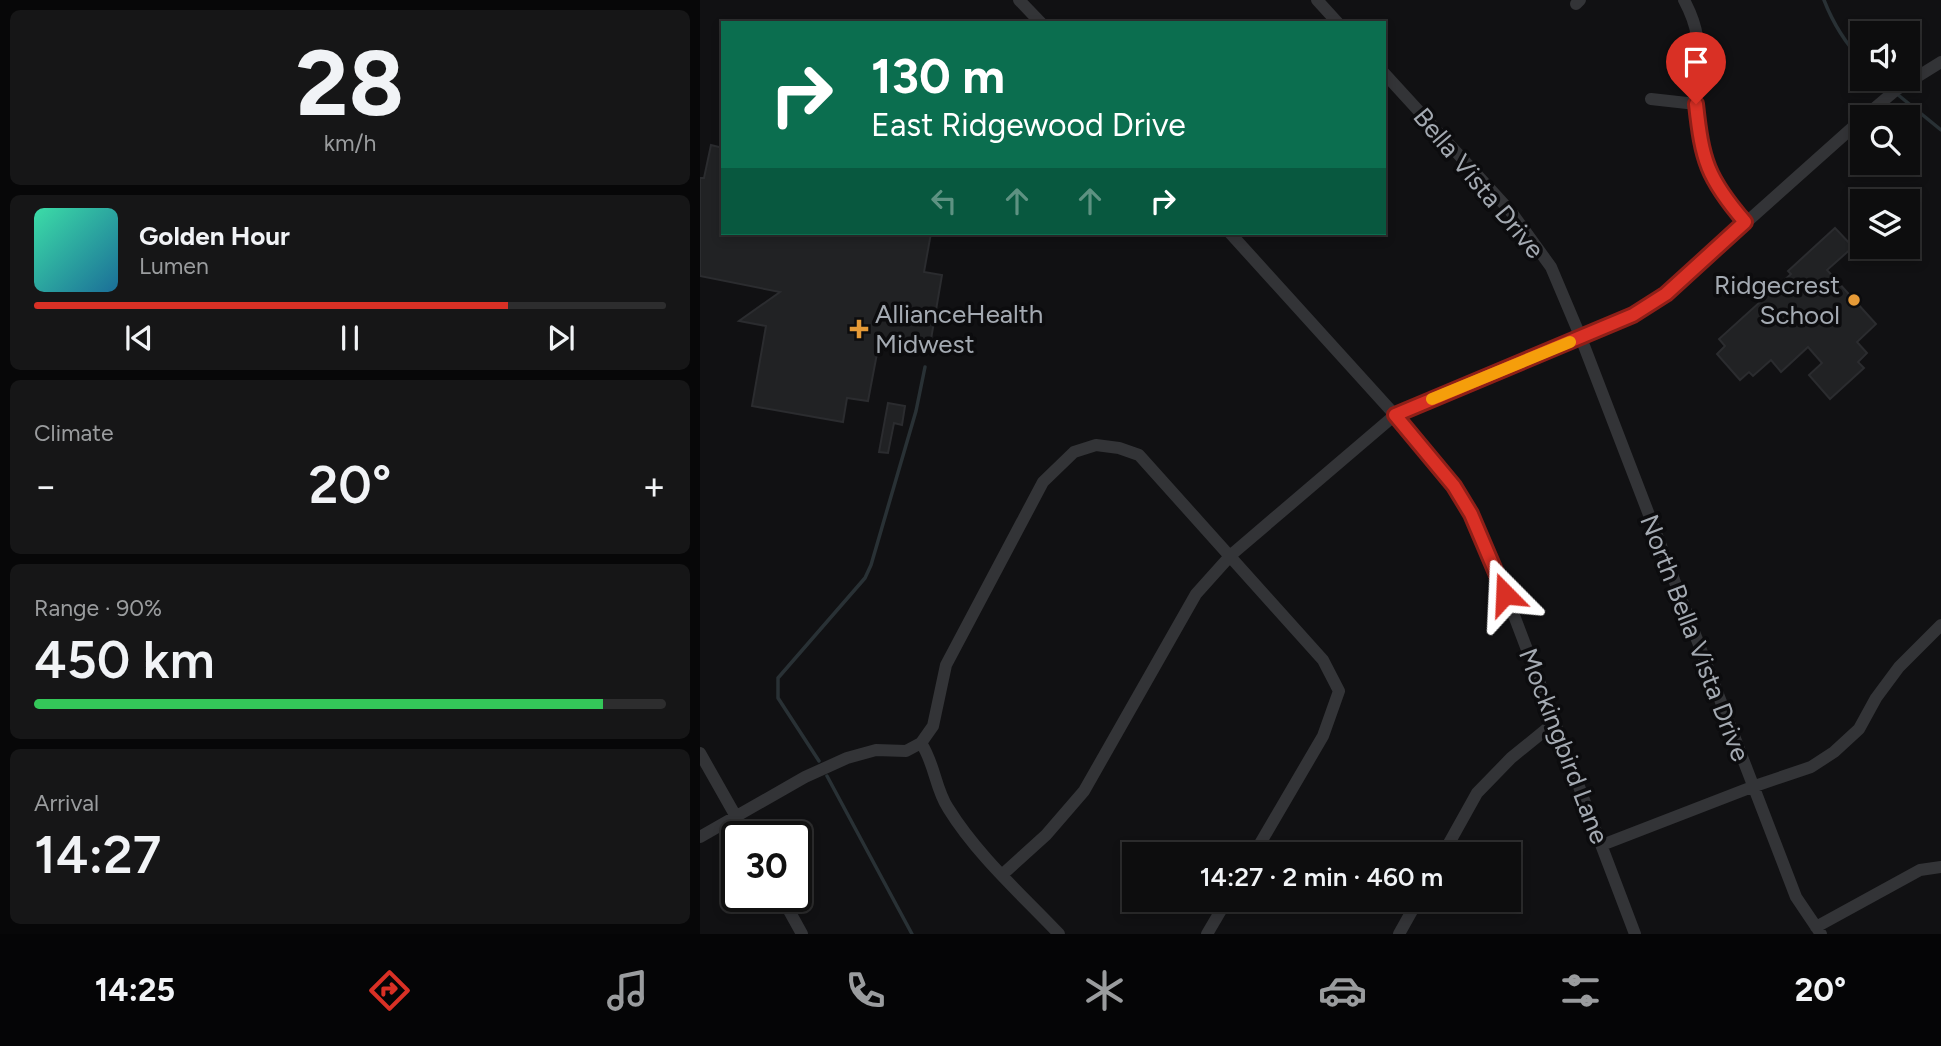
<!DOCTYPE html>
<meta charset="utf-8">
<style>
body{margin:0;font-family:Figtree,sans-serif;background:#161617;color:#f1f3f6;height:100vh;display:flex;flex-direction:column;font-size:26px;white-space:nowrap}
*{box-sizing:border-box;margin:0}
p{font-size:23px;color:#9a9c9e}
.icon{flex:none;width:38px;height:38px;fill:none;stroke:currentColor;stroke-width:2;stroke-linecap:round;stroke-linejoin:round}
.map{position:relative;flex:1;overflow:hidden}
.sheet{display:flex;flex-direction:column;gap:10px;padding:10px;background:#070708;width:700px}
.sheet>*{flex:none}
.top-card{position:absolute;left:21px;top:21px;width:665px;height:214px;border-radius:0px;box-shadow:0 4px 10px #0003,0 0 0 2px #2d2d2e;background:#0b6e4f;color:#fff;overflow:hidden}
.fabs{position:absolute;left:1150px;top:21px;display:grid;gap:14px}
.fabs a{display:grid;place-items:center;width:70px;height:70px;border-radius:0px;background:#0d0d0e;box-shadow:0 4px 10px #0003,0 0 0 2px #2d2d2e;font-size:35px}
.speed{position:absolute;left:21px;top:821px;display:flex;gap:14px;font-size:35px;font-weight:700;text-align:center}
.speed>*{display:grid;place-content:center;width:91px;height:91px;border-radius:50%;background:#0d0d0e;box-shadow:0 4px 10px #0003,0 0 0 2px #2d2d2e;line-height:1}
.speed .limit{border:4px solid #111;border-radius:10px;background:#fff;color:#111}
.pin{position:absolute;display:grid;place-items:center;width:60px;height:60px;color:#fff;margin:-72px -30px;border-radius:50% 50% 50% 0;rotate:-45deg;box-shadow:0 0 7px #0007}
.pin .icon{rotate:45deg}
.me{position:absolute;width:77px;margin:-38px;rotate:339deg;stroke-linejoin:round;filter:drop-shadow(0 0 5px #0008)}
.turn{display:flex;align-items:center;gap:24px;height:147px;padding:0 35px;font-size:32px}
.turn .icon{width:91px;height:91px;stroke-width:2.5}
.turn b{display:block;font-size:49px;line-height:60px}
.lanes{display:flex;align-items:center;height:66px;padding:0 35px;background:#0003;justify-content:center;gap:35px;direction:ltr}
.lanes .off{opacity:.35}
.big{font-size:52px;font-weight:600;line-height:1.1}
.sheet .card{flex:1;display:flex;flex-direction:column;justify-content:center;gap:10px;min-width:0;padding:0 24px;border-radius:10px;background:#161617}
.sheet .dial{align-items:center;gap:0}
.dial b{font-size:91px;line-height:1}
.song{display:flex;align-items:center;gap:21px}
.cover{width:84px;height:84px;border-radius:10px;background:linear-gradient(135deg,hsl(160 70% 55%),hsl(200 70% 35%))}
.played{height:7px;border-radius:4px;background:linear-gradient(90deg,#d93025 75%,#2d2d2e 75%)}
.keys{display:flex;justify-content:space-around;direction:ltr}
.heat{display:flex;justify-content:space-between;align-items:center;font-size:38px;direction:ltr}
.charge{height:10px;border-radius:5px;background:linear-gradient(90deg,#34c759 90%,#2d2d2e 0)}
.trip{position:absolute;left:422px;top:842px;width:399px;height:70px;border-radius:0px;background:#0d0d0e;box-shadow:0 4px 10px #0003,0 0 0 2px #2d2d2e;font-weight:600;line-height:70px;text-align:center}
.tab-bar{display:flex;height:112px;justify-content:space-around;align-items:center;background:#050506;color:#9a9c9e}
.tab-bar .icon{width:49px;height:49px}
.tab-bar .active{color:#d93025}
.tab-bar b{font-size:32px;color:#f1f3f6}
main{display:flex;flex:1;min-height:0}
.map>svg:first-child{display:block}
</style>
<main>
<section class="sheet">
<div class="card dial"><b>28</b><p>km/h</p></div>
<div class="card">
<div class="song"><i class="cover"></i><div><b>Golden Hour</b><p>Lumen</p></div></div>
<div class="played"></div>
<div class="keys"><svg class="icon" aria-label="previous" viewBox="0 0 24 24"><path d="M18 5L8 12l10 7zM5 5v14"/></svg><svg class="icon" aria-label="pause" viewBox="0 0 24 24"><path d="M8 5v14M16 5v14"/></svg><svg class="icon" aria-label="next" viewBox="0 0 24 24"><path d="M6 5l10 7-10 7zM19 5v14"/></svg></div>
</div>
<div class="card"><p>Climate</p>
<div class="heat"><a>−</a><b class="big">20°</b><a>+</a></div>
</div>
<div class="card"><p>Range · 90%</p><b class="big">450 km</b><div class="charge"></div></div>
<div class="card"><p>Arrival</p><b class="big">14:27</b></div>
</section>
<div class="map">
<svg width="1241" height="934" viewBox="0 0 1241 934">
<rect width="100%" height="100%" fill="#111113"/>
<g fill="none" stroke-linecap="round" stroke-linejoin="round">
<path stroke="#293135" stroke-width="3.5" d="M1124,0C1133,23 1145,43 1162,60
M1180,79L1191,90
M1197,94L1241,130
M119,761L78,698V678L165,578L171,565L216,411L225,367
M127,776L212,934"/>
</g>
<path fill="#212224" stroke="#2b2c2f" stroke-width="2" d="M11,145L23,148V233H231L224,272L242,275L229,351L179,343L168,401L147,398L143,422L52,406L66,326L39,321L80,292L0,276V178H4Z
M1135,228L1153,247L1127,270L1176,324L1157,342L1167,353L1158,362L1164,368L1130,399L1109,375L1122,363L1108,347L1081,372L1071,360L1053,376L1049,372L1040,380L1017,354L1025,346L1019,339L1091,274L1088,271Z
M188,403L205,406L202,425L194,423L188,453L179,452Z"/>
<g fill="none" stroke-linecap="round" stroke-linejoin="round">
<path stroke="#333437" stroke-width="12" d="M319,0L341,23
M617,0L638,23
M984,0C1008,45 993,60 996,105C998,157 1012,184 1045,222
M876,4L880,0
M684,73L812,213L851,267L881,338L1096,897L1121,934
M951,99L996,104
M1164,117L1196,90L1241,62
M530,233L695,415L754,486L771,514L796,568L935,934
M221,743C235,764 235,788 248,808C277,855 321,894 359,934
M0,753L47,836
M0,837L105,777L147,758L176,750L206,751L221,743L233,726L246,665L343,482L374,452L396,445L419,448L439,455L623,660L639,691L623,736L554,854
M902,845L1052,787L1111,767L1134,752L1159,729L1176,698L1199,667L1241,625
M743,854L777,793L811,758L854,723
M303,874L346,835L384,791L496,594L531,555L695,415L933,315L966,294L1162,119
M81,896L102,934
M1116,927L1220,870L1241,867
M507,934L527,900
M699,934L718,900"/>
</g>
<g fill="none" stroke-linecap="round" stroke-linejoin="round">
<g stroke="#8d1f18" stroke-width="18">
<path id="route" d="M805,594L771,514L754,486L695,415L933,315L966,294L1045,222C1007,178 1002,160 996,104"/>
</g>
<use href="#route" stroke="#d93025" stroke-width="12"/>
<path stroke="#f59e0b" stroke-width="12" d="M732,399L870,342"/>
</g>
<g fill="#e59a37" stroke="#0c0c0e" stroke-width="2.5">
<circle cx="1154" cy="300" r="7"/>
<path d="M155.5 318.5h7v7h7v7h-7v7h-7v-7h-7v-7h7z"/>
</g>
<g text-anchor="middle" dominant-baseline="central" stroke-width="7" stroke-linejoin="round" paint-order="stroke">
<g font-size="26" fill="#a4aab2" stroke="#0c0c0e">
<text transform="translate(779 183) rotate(50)">Bella Vista Drive</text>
<text transform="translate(995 638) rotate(69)">North Bella Vista Drive</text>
<text transform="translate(864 746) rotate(69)">Mockingbird Lane</text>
</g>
<g font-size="26" fill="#a4aab2" stroke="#0c0c0e" text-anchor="end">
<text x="1140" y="285">Ridgecrest<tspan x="1140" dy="30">School</tspan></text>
<text x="175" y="314" text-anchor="start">AllianceHealth<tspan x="175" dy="30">Midwest</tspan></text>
</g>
</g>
</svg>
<div class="fabs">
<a><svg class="icon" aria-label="sound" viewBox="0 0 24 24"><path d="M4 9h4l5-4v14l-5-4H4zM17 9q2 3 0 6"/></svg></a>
<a><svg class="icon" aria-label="search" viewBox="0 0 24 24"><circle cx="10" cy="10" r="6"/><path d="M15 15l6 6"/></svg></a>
<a><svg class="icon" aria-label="layers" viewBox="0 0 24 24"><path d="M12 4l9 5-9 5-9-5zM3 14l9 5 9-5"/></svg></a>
</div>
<div class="speed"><div class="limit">30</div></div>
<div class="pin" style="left:996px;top:104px;background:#d93025"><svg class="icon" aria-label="arrive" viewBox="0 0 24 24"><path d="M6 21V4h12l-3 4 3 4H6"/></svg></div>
<svg class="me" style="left:805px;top:594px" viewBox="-20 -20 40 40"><path d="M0-17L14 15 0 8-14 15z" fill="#d93025" stroke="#fff" stroke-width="4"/></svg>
<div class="trip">14:27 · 2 min · 460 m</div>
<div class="top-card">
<div class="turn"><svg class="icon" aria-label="right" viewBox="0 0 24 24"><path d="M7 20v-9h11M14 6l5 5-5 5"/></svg><div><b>130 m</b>East Ridgewood Drive</div></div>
<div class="lanes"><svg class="icon off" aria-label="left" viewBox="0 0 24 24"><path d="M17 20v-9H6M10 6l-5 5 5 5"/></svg><svg class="icon off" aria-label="ahead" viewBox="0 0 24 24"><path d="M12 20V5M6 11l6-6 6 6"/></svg><svg class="icon off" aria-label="ahead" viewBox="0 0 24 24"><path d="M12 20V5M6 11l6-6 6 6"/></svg><svg class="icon" aria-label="right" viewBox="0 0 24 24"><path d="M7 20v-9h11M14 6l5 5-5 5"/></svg></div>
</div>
</div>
</main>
<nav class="tab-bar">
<b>14:25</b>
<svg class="icon active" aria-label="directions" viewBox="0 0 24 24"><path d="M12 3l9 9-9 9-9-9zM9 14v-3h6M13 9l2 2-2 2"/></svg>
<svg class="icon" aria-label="music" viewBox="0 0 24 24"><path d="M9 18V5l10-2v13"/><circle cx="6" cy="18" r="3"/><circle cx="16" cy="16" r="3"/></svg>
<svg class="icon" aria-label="phone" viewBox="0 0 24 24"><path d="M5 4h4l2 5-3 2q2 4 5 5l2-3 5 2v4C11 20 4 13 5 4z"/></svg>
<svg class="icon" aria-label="climate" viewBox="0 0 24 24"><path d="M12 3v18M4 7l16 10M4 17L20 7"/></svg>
<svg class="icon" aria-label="car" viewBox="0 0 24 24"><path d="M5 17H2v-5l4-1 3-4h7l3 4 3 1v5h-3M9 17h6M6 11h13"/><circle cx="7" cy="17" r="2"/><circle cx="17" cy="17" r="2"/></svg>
<svg class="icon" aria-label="filters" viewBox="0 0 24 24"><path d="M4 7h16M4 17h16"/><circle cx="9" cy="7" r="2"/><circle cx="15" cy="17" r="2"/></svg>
<b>20°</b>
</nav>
